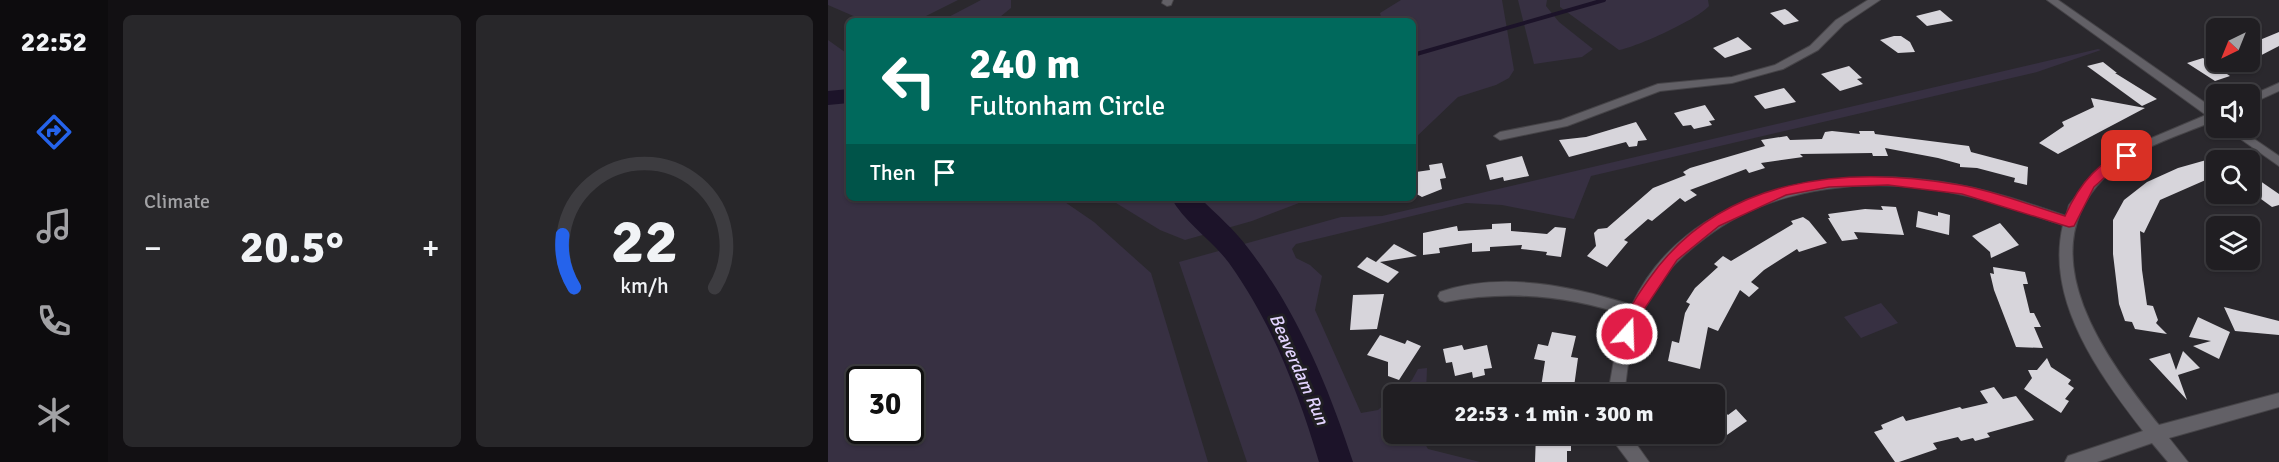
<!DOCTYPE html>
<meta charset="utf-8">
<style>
body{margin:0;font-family:Signika,sans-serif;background:#28272a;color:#f1f3f6;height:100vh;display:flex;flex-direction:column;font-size:22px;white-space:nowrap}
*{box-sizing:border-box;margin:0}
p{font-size:20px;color:#a2a2a5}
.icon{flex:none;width:33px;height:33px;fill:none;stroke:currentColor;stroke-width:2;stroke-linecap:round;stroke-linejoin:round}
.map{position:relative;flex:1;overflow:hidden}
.panel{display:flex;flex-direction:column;gap:15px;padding:15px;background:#121013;width:720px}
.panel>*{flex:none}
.hud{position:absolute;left:18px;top:18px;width:570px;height:183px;border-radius:9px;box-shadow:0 2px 4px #0004,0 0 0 2px #3d3c40;background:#00695c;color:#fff;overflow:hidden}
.needle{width:39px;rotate:223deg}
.tools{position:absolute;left:1378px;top:18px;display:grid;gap:12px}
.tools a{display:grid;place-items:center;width:54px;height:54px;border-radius:9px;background:#201e22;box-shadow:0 2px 4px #0004,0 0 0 2px #3d3c40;font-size:30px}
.speed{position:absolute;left:18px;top:366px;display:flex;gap:12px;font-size:30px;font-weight:700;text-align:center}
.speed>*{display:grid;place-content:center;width:78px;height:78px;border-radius:50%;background:#201e22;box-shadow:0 2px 4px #0004,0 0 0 2px #3d3c40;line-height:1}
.speed .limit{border:3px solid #111;border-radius:9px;background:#fff;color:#111}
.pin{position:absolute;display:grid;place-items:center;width:51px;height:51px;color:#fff;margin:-26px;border-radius:12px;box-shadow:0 3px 9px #0006}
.me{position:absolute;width:66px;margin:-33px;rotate:20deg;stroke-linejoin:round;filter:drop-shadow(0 0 4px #0008)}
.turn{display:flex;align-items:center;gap:21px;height:126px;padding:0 24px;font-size:27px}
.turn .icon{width:78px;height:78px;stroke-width:2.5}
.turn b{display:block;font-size:42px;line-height:51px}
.then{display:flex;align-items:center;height:57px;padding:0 24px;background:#0003;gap:12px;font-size:22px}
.big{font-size:45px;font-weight:800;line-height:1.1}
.panel .tile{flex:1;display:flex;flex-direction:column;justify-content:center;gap:9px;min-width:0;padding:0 21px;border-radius:9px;background:#28272a}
.panel .dial{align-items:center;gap:0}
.dial svg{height:156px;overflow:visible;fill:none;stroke:#3d3c40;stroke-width:7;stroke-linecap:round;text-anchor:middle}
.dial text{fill:#f1f3f6;stroke:none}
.heat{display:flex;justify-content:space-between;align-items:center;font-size:33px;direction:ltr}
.panel .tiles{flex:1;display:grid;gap:15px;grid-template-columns:repeat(2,1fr)}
.trip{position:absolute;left:555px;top:384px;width:342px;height:60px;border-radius:9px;background:#201e22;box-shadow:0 2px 4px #0004,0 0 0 2px #3d3c40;font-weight:800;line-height:60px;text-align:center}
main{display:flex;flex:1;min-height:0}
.dock{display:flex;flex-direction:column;width:108px;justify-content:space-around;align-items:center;background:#0d0c0e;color:#a2a2a5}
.dock .icon{width:42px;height:42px}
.dock .selected{color:#2563eb}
.dock b{font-size:27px;color:#f1f3f6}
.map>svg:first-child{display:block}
</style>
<main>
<nav class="dock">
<b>22:52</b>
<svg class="icon selected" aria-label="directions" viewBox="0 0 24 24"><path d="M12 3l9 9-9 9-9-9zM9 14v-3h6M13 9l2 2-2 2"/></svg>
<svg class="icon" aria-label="music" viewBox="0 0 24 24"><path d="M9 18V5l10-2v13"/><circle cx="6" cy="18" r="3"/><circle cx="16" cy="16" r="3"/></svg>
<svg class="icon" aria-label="phone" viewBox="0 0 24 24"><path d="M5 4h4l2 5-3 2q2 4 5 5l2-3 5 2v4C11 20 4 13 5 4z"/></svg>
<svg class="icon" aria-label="climate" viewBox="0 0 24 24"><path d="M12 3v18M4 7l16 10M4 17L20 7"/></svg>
</nav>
<section class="panel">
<div class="tiles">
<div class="tile"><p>Climate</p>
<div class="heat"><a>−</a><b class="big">20.5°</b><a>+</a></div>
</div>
<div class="tile dial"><svg viewBox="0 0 100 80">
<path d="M14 69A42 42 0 1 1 86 69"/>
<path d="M14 69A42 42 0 0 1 8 42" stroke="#2563eb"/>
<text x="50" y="56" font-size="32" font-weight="700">22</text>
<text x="50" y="72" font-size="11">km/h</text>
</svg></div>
</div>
</section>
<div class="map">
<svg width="1451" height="462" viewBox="0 0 1451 462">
<rect width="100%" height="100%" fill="#2a282d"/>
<path fill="#373042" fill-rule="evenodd" d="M0,0H130L88,21H37L0,5Z
M153,0H183V8L167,21H113Z
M573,0H674L686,70L681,78L668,85L630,97L585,140V21H554L552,13Z
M690,0H719L718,6L731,22L765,49L754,57L706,64Z
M732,0H880L881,6C870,19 809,47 791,50L732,7Z
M0,40L21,55V198H231L266,222L323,273L380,462H0ZM32,380H82V430H32Z
M1270,49L1273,50L1209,72L763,176L746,219L674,205L638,203L468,244L464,249L468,258L482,265L494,276L487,310L533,413L550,410L565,397L566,434H591L600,449L652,462H419L351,262L513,217L554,216Z
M280,198H484L424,221L357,240L332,230Z
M1053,303L1070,323L1033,338L1016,317Z
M599,368L598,394H568L584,380L590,369Z"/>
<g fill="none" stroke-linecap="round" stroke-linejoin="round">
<path stroke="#1c1329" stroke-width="4" d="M585,55L776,0"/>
<path fill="#1c1329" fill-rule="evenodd" d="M21,89V103L0,105V91Z
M343,198H372C388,214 406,229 420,248C469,311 500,386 525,462H491C470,391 444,323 401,263C384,240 357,223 343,198Z"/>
</g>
<path fill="#d7d5db" d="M957,9L960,11L971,21L956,25L942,13Z
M1112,10L1125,21L1099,26L1088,16Z
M1451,32V46L1422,61V44Z
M1066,36H1073L1082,42L1087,52L1070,53L1052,40Z
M910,37L924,49L897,58L885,48Z
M1375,58L1381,62H1418L1396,72L1402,76L1387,81L1359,63Z
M1275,62L1289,73H1287L1329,99L1314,106L1259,66Z
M1021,66L1034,78L1029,79L1035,84L1012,91L993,74Z
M956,88L968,102L937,109L926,96Z
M1263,98L1317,108L1230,154L1211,143L1236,126L1234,122L1266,107Z
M877,105L887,120L881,121L884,125L866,129L863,125L855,126L846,113Z
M808,122L819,140L810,141L809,146L801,147L798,142L741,157L731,140L758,137Z
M1004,131L1032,134L1031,131H1046L1047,134L1141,146L1143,152L1200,167L1199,185L1186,182L1187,178L1149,168L1132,167V164L1110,158L1057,148L1060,156H1045L1044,153L972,154L975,157L933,163L937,168L921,173L918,169L862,190L869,195L857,202L852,198L824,221L820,219L796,240L800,242L779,267L759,256L768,246L766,233L770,229L779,228L825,188L858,175L855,172L862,168L937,146L933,140L959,136L962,140L994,139L997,132Z
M694,156L701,176L676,181L675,177L662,180L658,165Z
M1389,157V175L1332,200L1316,233L1312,231L1314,270L1319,305L1325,306L1330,320L1328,323L1339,334L1307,329L1304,322L1297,321L1291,304L1285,254V220L1296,200L1319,182L1350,168Z
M614,163L618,178L612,179L614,189L594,197L585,192V178L589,177L588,172L602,170L601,165Z
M1422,174L1451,194V205L1444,207L1422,191Z
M1053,206L1068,207L1076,235L1026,232L1030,239L1014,241L1000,218H1002L1000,214L1037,209L1055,210Z
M1090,211L1110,216V212L1122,215L1121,235L1088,227Z
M975,217L981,221L999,243L971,252L969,249L936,270L923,282L931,288L921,297L912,290L890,331L880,327L872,369L840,361L844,341L851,343L857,313L862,304L858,302L867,288L890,267L886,264L895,256L903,261L965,224L963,221Z
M683,223V231L719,234L727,227L738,228L733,257L718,255L719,252L693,249L694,245L662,247V251L644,252V243L611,248L612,253L595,255V233L629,226L630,231L664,229V224Z
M1172,223L1191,245L1163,258L1162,252L1144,236Z
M566,244L589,256L552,262L571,272L560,283L529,267L539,257L548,262Z
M1165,267L1197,272L1200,284H1195L1202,313H1206L1213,327H1206L1215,348L1188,347L1166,290L1162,273L1166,274Z
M556,294L549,329L522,330L525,295Z
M1396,307L1451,321V335L1407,331Z
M1370,317L1402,332L1391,359L1365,346L1383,341L1361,337Z
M724,332L748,336L743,357L750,358L745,394H712L717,361L706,359L710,344L720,346Z
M552,335L577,344L579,340L593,346L571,380L560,376V362L539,355Z
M634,345L636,350L659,345L664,368L656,369L657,375L645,378L644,372L627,376L624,362L618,363L615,349Z
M1355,351L1372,368L1350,375L1359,400L1321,359L1342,353L1348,370Z
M1219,358L1223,367L1243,380L1240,384L1246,388L1237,399L1241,401L1233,413L1196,389L1204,378L1200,370H1209Z
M1166,387L1175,399L1188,396L1206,420L1159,433L1162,437L1147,441L1145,438L1133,441L1130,437L1105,443L1109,449L1071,462H1067L1046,432L1055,429L1053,425L1075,416L1078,421L1132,407L1134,409L1160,403L1152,391Z
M886,401L900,415L908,409L919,421L886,444Z
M708,434L743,435V451H739V462H707Z"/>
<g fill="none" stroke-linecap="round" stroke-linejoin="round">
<g stroke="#464448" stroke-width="2">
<path id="minor" d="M335,0H345L343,5L339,6L334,3Z
M1040,0H1052L1016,24L990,50L955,69L904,83L832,91L739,126L672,140L666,136L672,132L733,120L830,84L904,77L947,65L982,46L1008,20Z
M1219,0H1230L1389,111V122L1386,121C1350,136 1304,149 1276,178C1200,255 1279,360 1331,425L1451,393V407L1341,438L1360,462H1340L1324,443L1269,462H1237L1240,456L1315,431C1271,374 1217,300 1235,225C1202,214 1169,202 1135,195C1049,176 948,183 877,238C857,253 836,272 824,294C817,307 810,322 806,336C800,354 799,376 796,394H780L790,337L800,316C739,295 680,290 617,302L612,300L610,296L612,292C674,271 744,286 804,305C856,192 1002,165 1114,182C1156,188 1197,202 1238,216L1241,205L1267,172L1279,162L1307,145L1378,115Z
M1451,83V91L1422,104V96Z
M1397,128H1410L1451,156V166Z
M785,434H801L821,462H801L789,446Z"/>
</g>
<use href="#minor" fill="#626066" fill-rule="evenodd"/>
</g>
<path fill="#e11d48" stroke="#92132f" stroke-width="1.5" d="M1299,152L1305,156L1303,159L1277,177L1266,187L1246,226L1241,227L1134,194L1060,185L1001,187L958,195L891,226L849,260L813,314L805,339H794L792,334C798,313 808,297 821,279C893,176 1018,165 1132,185C1168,191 1203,206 1237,216C1249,189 1269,161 1299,152Z"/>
<g text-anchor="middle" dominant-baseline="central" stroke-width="6" stroke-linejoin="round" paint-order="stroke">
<g font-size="18" font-style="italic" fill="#e3d4ff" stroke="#201f23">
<text transform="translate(471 369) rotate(66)">Beaverdam Run</text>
</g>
</g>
</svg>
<div class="tools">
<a><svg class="needle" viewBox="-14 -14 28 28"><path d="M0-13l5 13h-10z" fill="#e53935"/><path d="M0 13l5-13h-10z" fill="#a2a2a5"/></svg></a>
<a><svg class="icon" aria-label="sound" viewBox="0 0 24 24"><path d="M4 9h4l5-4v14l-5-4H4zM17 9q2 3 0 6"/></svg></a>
<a><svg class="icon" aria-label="search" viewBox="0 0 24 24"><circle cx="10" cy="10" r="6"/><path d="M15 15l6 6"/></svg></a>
<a><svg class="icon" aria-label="layers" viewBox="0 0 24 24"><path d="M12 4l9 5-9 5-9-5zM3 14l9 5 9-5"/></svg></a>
</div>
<div class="speed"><div class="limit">30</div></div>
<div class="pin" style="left:1299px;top:156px;background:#d93025"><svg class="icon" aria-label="arrive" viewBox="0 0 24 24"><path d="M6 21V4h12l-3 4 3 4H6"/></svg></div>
<svg class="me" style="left:799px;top:334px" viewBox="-20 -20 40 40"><circle r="17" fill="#e11d48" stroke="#fff" stroke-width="3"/><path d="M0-11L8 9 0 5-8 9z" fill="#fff"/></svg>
<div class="trip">22:53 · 1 min · 300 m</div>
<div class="hud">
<div class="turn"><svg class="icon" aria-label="left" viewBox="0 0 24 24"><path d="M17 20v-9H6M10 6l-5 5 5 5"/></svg><div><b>240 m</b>Fultonham Circle</div></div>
<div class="then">Then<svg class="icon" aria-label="arrive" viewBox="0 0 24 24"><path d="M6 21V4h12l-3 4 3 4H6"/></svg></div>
</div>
</div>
</main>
